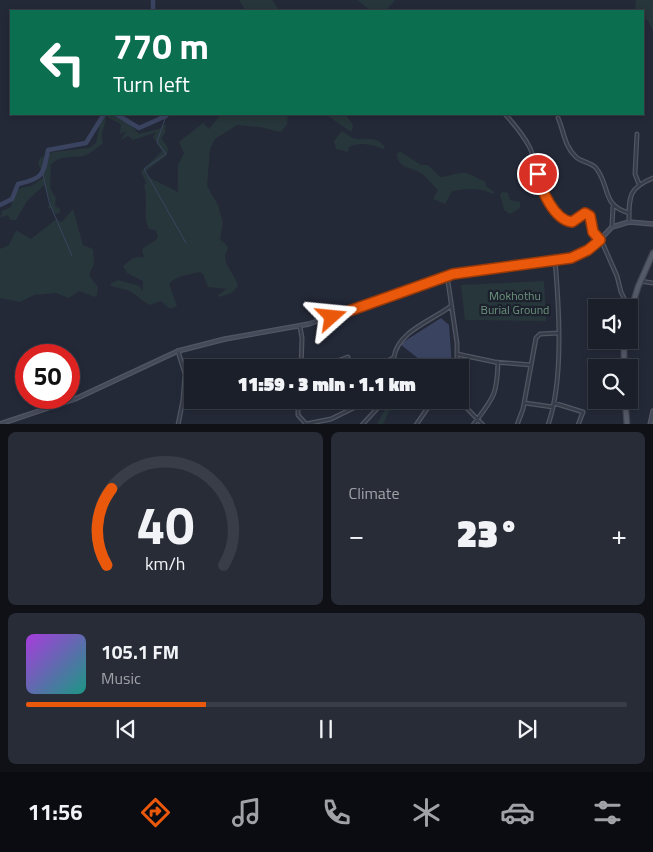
<!DOCTYPE html>
<meta charset="utf-8">
<style>
body{margin:0;font-family:"Titillium Web",sans-serif;background:#282c36;color:#f1f3f6;height:100vh;display:flex;flex-direction:column;font-size:19px;white-space:nowrap}
*{box-sizing:border-box;margin:0}
p{font-size:16px;color:#a0a2a8}
.icon{flex:none;width:28px;height:28px;fill:none;stroke:currentColor;stroke-width:2;stroke-linecap:round;stroke-linejoin:round}
.map{position:relative;height:424px;overflow:hidden}
.panel{display:flex;flex-direction:column;gap:8px;padding:8px;background:#0f1117;flex:1}
.panel>*{flex:none}
.top-card{position:absolute;left:10px;top:10px;width:634px;height:105px;border-radius:0px;box-shadow:0 2px 8px #0003,0 0 0 1px #393d47;background:#0b6e4f;color:#fff;overflow:hidden}
.buttons{position:absolute;left:588px;top:299px;display:grid;gap:10px}
.buttons a{display:grid;place-items:center;width:50px;height:50px;border-radius:0px;background:#1b1f2a;box-shadow:0 2px 8px #0003,0 0 0 1px #393d47;font-size:25px}
.speed{position:absolute;left:15px;top:344px;display:flex;gap:10px;font-size:25px;font-weight:700;text-align:center}
.speed>*{display:grid;place-content:center;width:65px;height:65px;border-radius:50%;background:#1b1f2a;box-shadow:0 2px 8px #0003,0 0 0 1px #393d47;line-height:1}
.speed .limit{border:8px solid #d22;background:#fff;color:#111}
.pin{position:absolute;display:grid;place-items:center;width:42px;height:42px;color:#fff;margin:-21px;border:2px solid #fff;border-radius:50%;box-shadow:0 1px 5px #0007}
.me{position:absolute;width:55px;margin:-28px;rotate:72deg;stroke-linejoin:round;filter:drop-shadow(0 0 4px #0008)}
.turn{display:flex;align-items:center;gap:18px;height:105px;padding:0 20px;font-size:22px}
.turn .icon{width:65px;height:65px;stroke-width:2.5}
.turn b{display:block;font-size:35px;line-height:42px}
.big{font-size:38px;font-weight:800;line-height:1.1}
.panel .tile{flex:1;display:flex;flex-direction:column;justify-content:center;gap:8px;min-width:0;padding:0 18px;border-radius:8px;background:#282c36}
.panel .dial{align-items:center;gap:0}
.dial svg{height:130px;overflow:visible;fill:none;stroke:#393d47;stroke-width:7;stroke-linecap:round;text-anchor:middle}
.dial text{fill:#f1f3f6;stroke:none}
.song{display:flex;align-items:center;gap:15px}
.cover{width:60px;height:60px;border-radius:8px;background:linear-gradient(135deg,hsl(280 70% 55%),hsl(170 70% 35%))}
.played{height:5px;border-radius:2px;background:linear-gradient(90deg,#ea580c 30%,#393d47 30%)}
.keys{display:flex;justify-content:space-around;direction:ltr}
.heat{display:flex;justify-content:space-between;align-items:center;font-size:28px;direction:ltr}
.panel .tiles{flex:1;display:grid;gap:8px;grid-template-columns:1fr 1fr}
.tile:last-child{grid-column:span 2}
.trip{position:absolute;left:184px;top:359px;width:285px;height:50px;border-radius:0px;background:#1b1f2a;box-shadow:0 2px 8px #0003,0 0 0 1px #393d47;font-weight:800;line-height:50px;text-align:center}
.dock{display:flex;height:80px;justify-content:space-around;align-items:center;background:#0b0c11;color:#a0a2a8}
.dock .icon{width:35px;height:35px}
.dock .on{color:#ea580c}
.dock b{font-size:22px;color:#f1f3f6}
.map>svg:first-child{display:block}
</style>
<div class="map">
<svg width="653" height="425" viewBox="0 0 653 425">
<rect width="100%" height="100%" fill="#242938"/>
<path fill="#27363a" d="M239,0H272L280,11H246Z
M357,0H395L386,11H371Z
M636,0H653V31L648,21L643,17L642,11L635,10Z
M102,114H106C107,125 99,132 103,143C98,147 91,154 83,156C71,158 61,155 51,164L50,188L56,198L55,206L60,209V213L55,214L52,209L48,208L50,201L44,185L27,201L16,220H10L8,215L0,218L2,211L11,207L14,191L21,188L31,186L43,178L44,174L38,164L40,158L53,152L89,148L96,143Z
M107,114L122,116L139,134L159,129L166,124L165,133L161,138L168,148L167,155L145,172L148,177L178,192V165L184,153L179,142L203,123L209,129L221,114H288L287,125L280,132L260,127L237,125L215,139L210,149L207,186L218,205L223,223L220,239L228,247C228,250 226,252 225,255C224,265 236,276 238,286L231,293L220,297L218,295L227,289L208,287L203,274L200,272C188,275 177,275 169,284L177,306L170,309L161,301L149,305L130,291L111,286L110,284L118,280L139,286L143,291V281L127,273L123,266L133,258L144,257L142,250C147,243 154,244 158,237L156,230L149,229C142,216 149,200 144,186L146,183L141,172L162,151L153,137L157,132L133,140L128,136L121,140L126,131L120,134L121,124L108,118Z
M325,114H345L353,125L352,131L348,130Z
M342,131C347,134 352,139 357,139C370,140 376,136 385,147L383,149C374,145 358,141 349,147L348,152L336,149L334,141Z
M401,152L421,165H428L440,177C449,178 459,170 469,174C475,176 478,180 485,181L486,186L494,192L493,194C477,187 468,189 452,191L445,204L433,199L438,190C432,185 429,179 422,174C412,166 397,170 397,153Z
M503,192L508,193L510,200L520,202V208L510,214L504,210L500,194Z
M73,209L83,245L93,249L94,264L89,275L98,287L97,295L95,297L79,291L69,298L56,293L34,295L20,302L0,298V249L9,245L16,230L31,239L55,220L62,222Z
M544,281L546,321L465,320L461,285Z
M390,400H409L402,409L389,411L383,424H377Z"/>
<path fill="#3a4460" d="M441,318L449,325L452,367H429L400,344Z"/>
<g fill="none" stroke-linecap="round" stroke-linejoin="round">
<path stroke="#3a4460" stroke-width="1" d="M166,116L157,142L166,154L144,169L186,243
M43,174L49,202L72,256"/>
<path stroke="#3a4460" stroke-width="4.5" d="M153,0V11
M116,114L139,128L166,116L160,114
M0,205L12,199L18,184C44,178 43,175 48,150L86,143L104,114"/>
<g stroke="#525663" stroke-width="5">
<path id="minor" d="M505,114C514,124 524,136 530,148C539,167 545,220 573,222L585,213L590,216L593,232L602,242L617,276L621,292L627,304L631,306
M558,118C564,131 564,146 576,157C581,162 591,162 596,168C611,187 601,205 629,213
M637,134L635,174L639,184
M629,222C629,197 628,188 653,178
M612,226L613,206
M447,275L457,343V368
M640,281L653,283
M300,327L302,338L301,368
M457,354L495,362L531,365
M318,368L348,357
M377,368L394,357C398,331 433,320 451,306
M254,400L286,404L317,400
M298,400V415L306,424L331,419L370,400
M459,400L483,425
M525,403L553,407
M554,403L583,412L578,425
M178,425L183,400L185,374L178,351
M362,425L385,400
M416,425L427,409L439,400
M473,425C493,398 497,397 498,362
M517,425L523,409L536,338L540,334L559,333
M548,425C564,380 559,307 555,260"/>
</g>
<g stroke="#525663" stroke-width="5.5">
<path id="secondary" d="M0,424L75,399L178,351L225,339L309,324L461,271L571,258L591,249L612,227L629,222L653,224
M650,425L653,411"/>
</g>
<g stroke="#404551" stroke-width="7">
<path id="primary" d="M629,316L638,287L653,253
M624,368V340
M625,400L627,425"/>
</g>
<use href="#minor" stroke="#373c49" stroke-width="2.5"/>
<use href="#secondary" stroke="#454a5b" stroke-width="3"/>
<use href="#primary" stroke="#555a68" stroke-width="4.5"/>
</g>
<g fill="none" stroke-linecap="round" stroke-linejoin="round">
<g stroke="#983908" stroke-width="12">
<path id="route" d="M332,317L453,274L571,258L588,250L600,240L593,232L590,216L585,213L572,222C554,220 541,190 538,174"/>
</g>
<use href="#route" stroke="#ea580c" stroke-width="9"/>
</g>
<g text-anchor="middle" dominant-baseline="central" stroke-width="4.5" stroke-linejoin="round" paint-order="stroke">
<g font-size="12" fill="#6b937b" stroke="#1c212d">
<text x="515" y="295">Mokhothu<tspan x="515" dy="14">Burial Ground</tspan></text>
</g>
</g>
</svg>
<div class="buttons">
<a><svg class="icon" aria-label="sound" viewBox="0 0 24 24"><path d="M4 9h4l5-4v14l-5-4H4zM17 9q2 3 0 6"/></svg></a>
<a><svg class="icon" aria-label="search" viewBox="0 0 24 24"><circle cx="10" cy="10" r="6"/><path d="M15 15l6 6"/></svg></a>
</div>
<div class="speed"><div class="limit">50</div></div>
<div class="pin" style="left:538px;top:174px;background:#d93025"><svg class="icon" aria-label="arrive" viewBox="0 0 24 24"><path d="M6 21V4h12l-3 4 3 4H6"/></svg></div>
<svg class="me" style="left:332px;top:317px" viewBox="-20 -20 40 40"><path d="M0-17L14 15 0 8-14 15z" fill="#ea580c" stroke="#fff" stroke-width="4"/></svg>
<div class="trip">11:59 · 3 min · 1.1 km</div>
<div class="top-card">
<div class="turn"><svg class="icon" aria-label="left" viewBox="0 0 24 24"><path d="M17 20v-9H6M10 6l-5 5 5 5"/></svg><div><b>770 m</b>Turn left</div></div>
</div>
</div>
<section class="panel">
<div class="tiles">
<div class="tile dial"><svg viewBox="0 0 100 80">
<path d="M14 69A42 42 0 1 1 86 69"/>
<path d="M14 69A42 42 0 0 1 17 22" stroke="#ea580c"/>
<text x="50" y="56" font-size="32" font-weight="700">40</text>
<text x="50" y="72" font-size="11">km/h</text>
</svg></div>
<div class="tile"><p>Climate</p>
<div class="heat"><a>−</a><b class="big">23°</b><a>+</a></div>
</div>
<div class="tile">
<div class="song"><i class="cover"></i><div><b>105.1 FM</b><p>Music</p></div></div>
<div class="played"></div>
<div class="keys"><svg class="icon" aria-label="previous" viewBox="0 0 24 24"><path d="M18 5L8 12l10 7zM5 5v14"/></svg><svg class="icon" aria-label="pause" viewBox="0 0 24 24"><path d="M8 5v14M16 5v14"/></svg><svg class="icon" aria-label="next" viewBox="0 0 24 24"><path d="M6 5l10 7-10 7zM19 5v14"/></svg></div>
</div>
</div>
</section>
<nav class="dock">
<b>11:56</b>
<svg class="icon on" aria-label="directions" viewBox="0 0 24 24"><path d="M12 3l9 9-9 9-9-9zM9 14v-3h6M13 9l2 2-2 2"/></svg>
<svg class="icon" aria-label="music" viewBox="0 0 24 24"><path d="M9 18V5l10-2v13"/><circle cx="6" cy="18" r="3"/><circle cx="16" cy="16" r="3"/></svg>
<svg class="icon" aria-label="phone" viewBox="0 0 24 24"><path d="M5 4h4l2 5-3 2q2 4 5 5l2-3 5 2v4C11 20 4 13 5 4z"/></svg>
<svg class="icon" aria-label="climate" viewBox="0 0 24 24"><path d="M12 3v18M4 7l16 10M4 17L20 7"/></svg>
<svg class="icon" aria-label="car" viewBox="0 0 24 24"><path d="M5 17H2v-5l4-1 3-4h7l3 4 3 1v5h-3M9 17h6M6 11h13"/><circle cx="7" cy="17" r="2"/><circle cx="17" cy="17" r="2"/></svg>
<svg class="icon" aria-label="filters" viewBox="0 0 24 24"><path d="M4 7h16M4 17h16"/><circle cx="9" cy="7" r="2"/><circle cx="15" cy="17" r="2"/></svg>
</nav>
